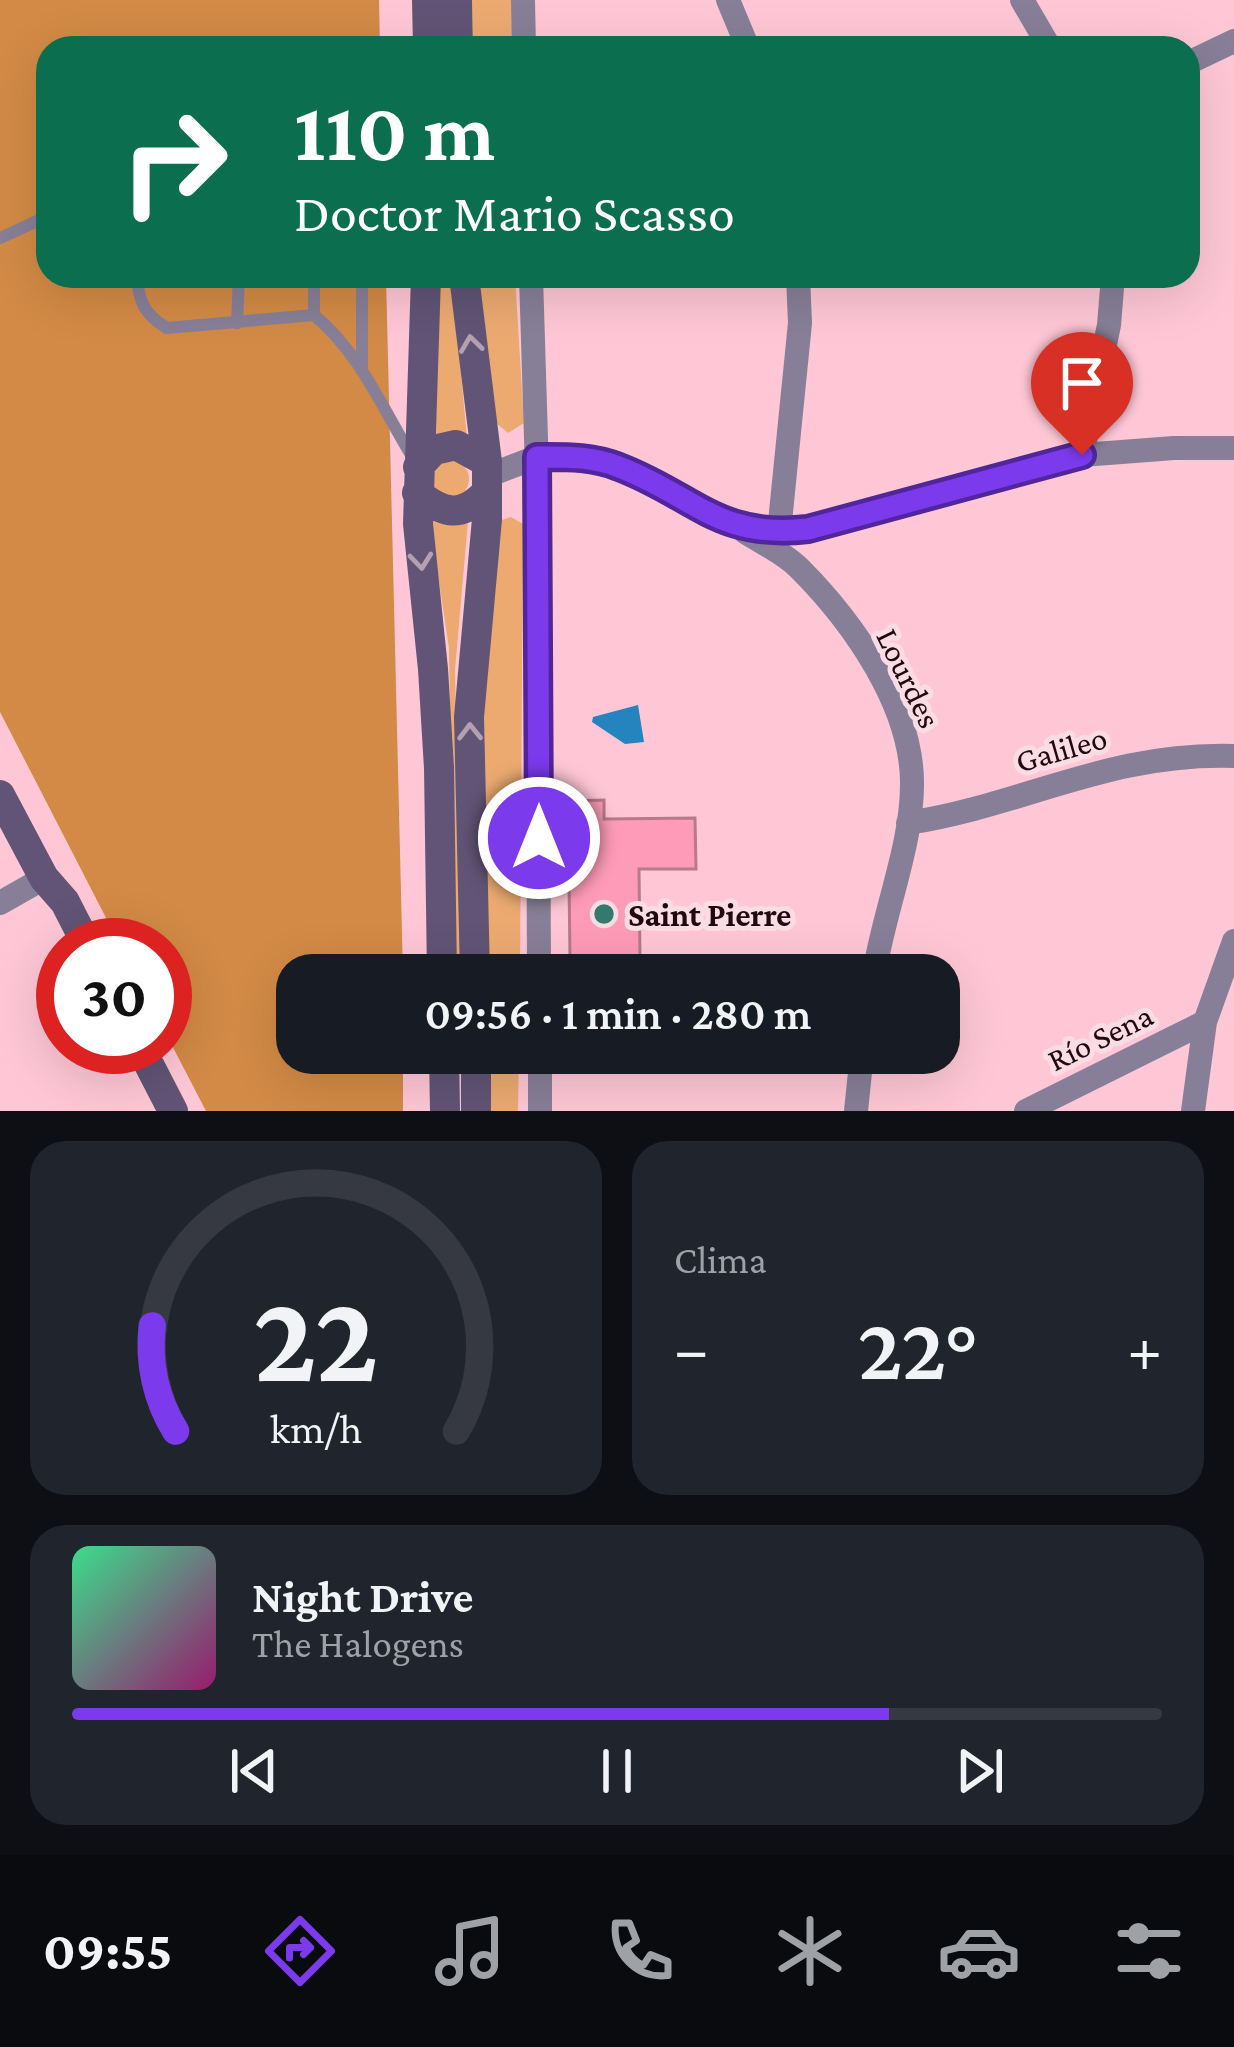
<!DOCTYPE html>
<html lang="es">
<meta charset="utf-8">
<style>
body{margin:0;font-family:"Crimson Pro",serif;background:#20242c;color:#f1f3f6;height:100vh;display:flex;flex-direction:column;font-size:45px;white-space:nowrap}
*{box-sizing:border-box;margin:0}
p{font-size:39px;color:#9ea1a6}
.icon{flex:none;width:66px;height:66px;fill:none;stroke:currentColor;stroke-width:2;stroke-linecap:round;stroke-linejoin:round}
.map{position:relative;height:1111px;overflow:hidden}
.sheet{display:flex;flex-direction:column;gap:30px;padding:30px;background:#0d0f14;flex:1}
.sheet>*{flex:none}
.guide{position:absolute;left:36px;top:36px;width:1164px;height:252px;border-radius:36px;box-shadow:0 12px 48px #0002;background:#0b6e4f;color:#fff;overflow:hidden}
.speed{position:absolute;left:36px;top:918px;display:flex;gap:24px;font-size:60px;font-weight:700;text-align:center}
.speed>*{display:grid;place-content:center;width:156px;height:156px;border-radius:50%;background:#171b24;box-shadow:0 12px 48px #0002;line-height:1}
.speed .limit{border:18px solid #d22;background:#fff;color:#111}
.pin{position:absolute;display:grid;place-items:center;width:102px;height:102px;color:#fff;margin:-123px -51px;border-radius:50% 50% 50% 0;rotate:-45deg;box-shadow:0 0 12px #0007}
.pin .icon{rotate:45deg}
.me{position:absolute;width:132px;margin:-66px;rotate:0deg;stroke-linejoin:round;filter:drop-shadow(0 0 9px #0008)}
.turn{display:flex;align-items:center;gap:42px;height:252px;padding:0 60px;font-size:54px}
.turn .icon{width:156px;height:156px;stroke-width:2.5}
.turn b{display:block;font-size:84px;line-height:102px}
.big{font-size:90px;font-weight:600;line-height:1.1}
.sheet .card{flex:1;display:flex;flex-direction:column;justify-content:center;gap:18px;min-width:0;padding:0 42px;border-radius:36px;background:#20242c}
.sheet .dial{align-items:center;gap:0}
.dial svg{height:312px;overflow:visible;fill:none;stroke:#363941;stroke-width:7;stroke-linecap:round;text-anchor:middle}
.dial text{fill:#f1f3f6;stroke:none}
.song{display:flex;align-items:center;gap:36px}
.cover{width:144px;height:144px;border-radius:18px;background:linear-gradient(135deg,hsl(150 70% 55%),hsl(320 70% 35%))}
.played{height:12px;border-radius:6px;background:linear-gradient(90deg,#7c3aed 75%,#363941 75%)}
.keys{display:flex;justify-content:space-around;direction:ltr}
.heat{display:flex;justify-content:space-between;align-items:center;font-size:66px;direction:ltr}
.sheet .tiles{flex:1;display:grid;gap:30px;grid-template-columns:1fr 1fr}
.card:last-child{grid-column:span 2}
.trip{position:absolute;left:276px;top:954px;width:684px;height:120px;border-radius:36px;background:#171b24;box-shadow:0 12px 48px #0002;font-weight:600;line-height:120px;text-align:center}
.tab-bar{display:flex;height:192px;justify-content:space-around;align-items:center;background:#090b0e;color:#9ea1a6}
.tab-bar .icon{width:84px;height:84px}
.tab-bar .current{color:#7c3aed}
.tab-bar b{font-size:54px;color:#f1f3f6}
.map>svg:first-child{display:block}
</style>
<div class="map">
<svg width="1234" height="1111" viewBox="0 0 1234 1111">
<rect width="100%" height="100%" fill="#ffc7d6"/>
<path fill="#ecaa71" d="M472,0H513V48H473Z
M441,276H452L467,438L429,439Z
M479,276H515L524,423L508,433L495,422Z
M431 479a19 19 0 1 1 38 0a19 19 0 1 1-38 0Z
M511,517L523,524L520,975H486L483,719L496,522Z
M430,521L448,525L468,521L455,670L461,975H454L449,648Z
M485,1053H519L518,1111H485Z"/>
<path fill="#d38a46" d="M0,0H379L380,48H48V276H386L403,975H297V1053H403V1111H206L165,1032V945H120L0,712Z"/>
<path fill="#2583bd" d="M638,705L644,742L625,744L592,722L593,717Z"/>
<path fill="#fe9bb8" stroke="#b8798b" stroke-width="3" d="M604,800V819L695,818L696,869H639L640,958L570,959L568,801Z"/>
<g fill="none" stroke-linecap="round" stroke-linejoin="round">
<path stroke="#877f97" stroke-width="12" d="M0,238L48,216
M137,276C138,301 145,315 167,328L314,315C359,352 382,407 411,455
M314,276V315
M237,323L239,276
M362,366V276"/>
<path stroke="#877f97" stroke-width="24" d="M523,0L524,48
M728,0L748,48
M1022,0L1050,48
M1188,63L1234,41
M531,276L537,471L539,975
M1082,455L1109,325L1113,276
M487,476L537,457H586L650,480L738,527L779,532L808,529L1082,455L1174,448H1234
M745,532C762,543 784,553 799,568C852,621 913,706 912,785C912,846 883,914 874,975
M779,532L800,323L798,276
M908,823C1024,805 1110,752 1234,756
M0,903L44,878
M540,1053V1111
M856,1111L862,1053
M1026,1111L1205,1022
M1193,1111L1205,1022L1234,941"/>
<path stroke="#615476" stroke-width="30" d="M427,0L428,48
M457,0L458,48
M426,276L418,524L433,669L439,768L442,975
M464,276L487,462V519L469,717L475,975
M418,467L434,450L456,445L487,462
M417,493C444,515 462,518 487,492
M0,795L44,878L65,902L87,945
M140,1047L173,1111
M444,1053L445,1111
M476,1053V1111"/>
</g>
<defs><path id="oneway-chevron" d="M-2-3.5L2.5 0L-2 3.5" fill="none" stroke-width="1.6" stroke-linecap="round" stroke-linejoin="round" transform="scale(3)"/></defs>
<g stroke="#b59fb2">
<use href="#oneway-chevron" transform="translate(471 344) rotate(-98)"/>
<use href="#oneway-chevron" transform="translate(421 561) rotate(84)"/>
<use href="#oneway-chevron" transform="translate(470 732) rotate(-91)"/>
</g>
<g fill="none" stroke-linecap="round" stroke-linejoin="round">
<g stroke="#51269a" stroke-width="30">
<path id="route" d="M539,838L537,457C565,457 592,456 619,467C695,496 717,539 808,529L1082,455"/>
</g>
<use href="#route" stroke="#7c3aed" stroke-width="21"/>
</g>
<circle fill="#34796e" stroke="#fadde4" stroke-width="4.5" cx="604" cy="914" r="12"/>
<g text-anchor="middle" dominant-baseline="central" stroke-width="10" stroke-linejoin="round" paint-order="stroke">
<g font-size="33" fill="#200910" stroke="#fadde4">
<text transform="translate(909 678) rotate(64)">Lourdes</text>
<text transform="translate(1061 749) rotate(-16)">Galileo</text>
<text transform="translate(1100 1037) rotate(-26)">Río Sena</text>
</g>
<g font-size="33" font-weight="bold" fill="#200910" stroke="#fadde4" text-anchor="start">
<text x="628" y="914">Saint Pierre</text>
</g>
</g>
</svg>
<div class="speed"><div class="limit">30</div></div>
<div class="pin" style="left:1082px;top:455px;background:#d93025"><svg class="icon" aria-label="arrive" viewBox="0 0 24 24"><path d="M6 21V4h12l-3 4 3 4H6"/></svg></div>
<svg class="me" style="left:539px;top:838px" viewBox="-20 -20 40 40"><circle r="17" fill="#7c3aed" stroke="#fff" stroke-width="3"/><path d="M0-11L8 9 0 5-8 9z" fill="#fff"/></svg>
<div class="trip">09:56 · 1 min · 280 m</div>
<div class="guide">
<div class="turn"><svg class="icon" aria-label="right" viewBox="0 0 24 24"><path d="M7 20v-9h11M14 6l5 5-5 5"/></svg><div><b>110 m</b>Doctor Mario Scasso</div></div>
</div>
</div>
<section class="sheet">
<div class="tiles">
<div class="card dial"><svg viewBox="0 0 100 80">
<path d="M14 69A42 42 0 1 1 86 69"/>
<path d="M14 69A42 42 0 0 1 8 42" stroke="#7c3aed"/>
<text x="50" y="56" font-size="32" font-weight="700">22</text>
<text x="50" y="72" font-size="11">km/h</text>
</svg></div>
<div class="card"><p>Clima</p>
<div class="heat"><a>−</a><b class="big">22°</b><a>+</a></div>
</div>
<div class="card">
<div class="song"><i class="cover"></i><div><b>Night Drive</b><p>The Halogens</p></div></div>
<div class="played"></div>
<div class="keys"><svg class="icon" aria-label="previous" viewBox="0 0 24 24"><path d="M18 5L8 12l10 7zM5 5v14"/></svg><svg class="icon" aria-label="pause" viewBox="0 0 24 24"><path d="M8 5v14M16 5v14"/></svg><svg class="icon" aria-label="next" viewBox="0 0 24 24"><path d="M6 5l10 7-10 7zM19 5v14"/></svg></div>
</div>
</div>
</section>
<nav class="tab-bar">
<b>09:55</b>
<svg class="icon current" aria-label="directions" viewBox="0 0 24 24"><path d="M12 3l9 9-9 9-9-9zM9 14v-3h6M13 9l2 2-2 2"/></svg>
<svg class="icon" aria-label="music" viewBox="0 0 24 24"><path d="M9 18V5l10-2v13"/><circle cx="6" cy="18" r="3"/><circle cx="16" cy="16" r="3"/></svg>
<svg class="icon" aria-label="phone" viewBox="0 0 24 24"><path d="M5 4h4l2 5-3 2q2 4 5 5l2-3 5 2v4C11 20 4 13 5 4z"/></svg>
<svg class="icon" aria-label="climate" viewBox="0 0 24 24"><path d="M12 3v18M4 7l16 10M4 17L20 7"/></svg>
<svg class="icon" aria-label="car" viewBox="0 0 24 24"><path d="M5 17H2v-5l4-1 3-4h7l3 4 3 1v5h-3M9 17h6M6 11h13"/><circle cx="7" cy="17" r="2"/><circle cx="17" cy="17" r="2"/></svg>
<svg class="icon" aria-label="filters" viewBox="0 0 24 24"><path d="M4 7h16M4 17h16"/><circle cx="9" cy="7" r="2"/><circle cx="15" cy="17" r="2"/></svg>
</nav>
